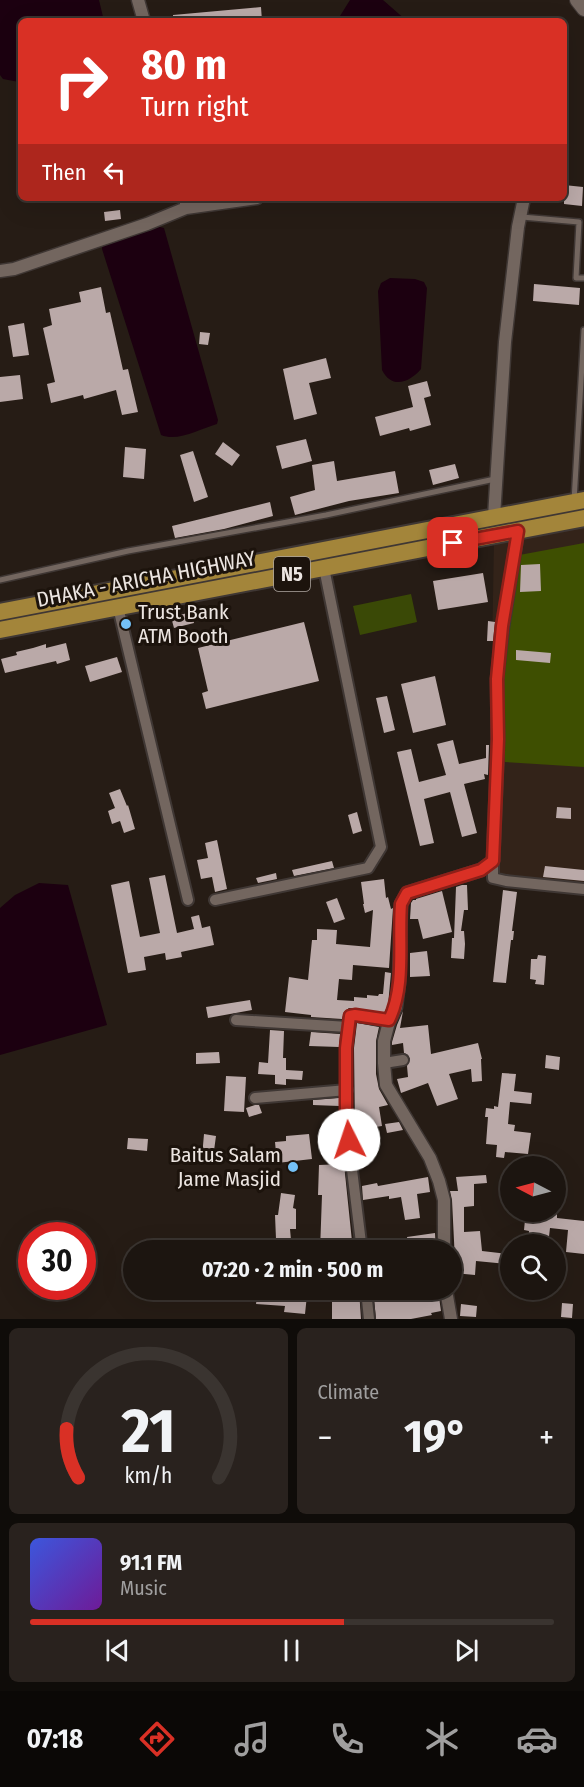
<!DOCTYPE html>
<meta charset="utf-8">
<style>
body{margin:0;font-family:"Fira Sans Condensed",sans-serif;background:#29221e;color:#f1f3f6;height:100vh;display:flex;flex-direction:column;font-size:22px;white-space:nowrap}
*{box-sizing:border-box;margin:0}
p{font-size:20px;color:#a09f9f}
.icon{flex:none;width:33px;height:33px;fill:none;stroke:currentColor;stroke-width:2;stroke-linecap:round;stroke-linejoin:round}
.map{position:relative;height:1319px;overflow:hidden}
.sheet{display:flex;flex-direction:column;gap:9px;padding:9px;background:#0f0c09;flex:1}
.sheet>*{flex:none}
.top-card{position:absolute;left:18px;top:18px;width:549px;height:183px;border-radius:9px;box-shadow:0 6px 24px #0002,0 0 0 2px #3a3430;background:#d93025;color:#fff;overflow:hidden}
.needle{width:39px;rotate:276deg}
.buttons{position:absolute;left:500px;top:1156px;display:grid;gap:12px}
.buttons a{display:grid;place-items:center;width:66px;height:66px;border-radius:50%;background:#1c1510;box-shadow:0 6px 24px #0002,0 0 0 2px #3a3430;font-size:30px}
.speed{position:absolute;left:18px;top:1222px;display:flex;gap:12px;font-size:30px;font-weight:700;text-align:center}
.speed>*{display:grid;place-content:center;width:78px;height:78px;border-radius:50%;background:#1c1510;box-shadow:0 6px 24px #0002,0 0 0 2px #3a3430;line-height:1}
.speed .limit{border:9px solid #d22;background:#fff;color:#111}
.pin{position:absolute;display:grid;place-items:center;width:51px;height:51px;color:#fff;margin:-26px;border-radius:12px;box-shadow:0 3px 9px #0006}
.me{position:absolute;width:66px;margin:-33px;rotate:356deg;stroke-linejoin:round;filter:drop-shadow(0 0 4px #0008)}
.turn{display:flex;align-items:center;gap:21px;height:126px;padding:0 24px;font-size:27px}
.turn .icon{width:78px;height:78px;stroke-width:2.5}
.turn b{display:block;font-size:42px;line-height:51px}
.then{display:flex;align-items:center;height:57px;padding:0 24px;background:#0003;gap:12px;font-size:22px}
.big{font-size:45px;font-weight:700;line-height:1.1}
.sheet .widget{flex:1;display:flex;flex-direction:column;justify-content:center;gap:9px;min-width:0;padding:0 21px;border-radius:9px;background:#29221e}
.sheet .dial{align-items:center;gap:0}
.dial svg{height:156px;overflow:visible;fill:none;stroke:#3a3430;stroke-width:7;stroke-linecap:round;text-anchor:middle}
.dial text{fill:#f1f3f6;stroke:none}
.song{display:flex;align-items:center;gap:18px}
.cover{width:72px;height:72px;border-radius:9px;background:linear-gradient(135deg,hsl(230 70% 55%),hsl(280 70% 35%))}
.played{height:6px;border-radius:3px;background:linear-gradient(90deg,#d93025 60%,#3a3430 60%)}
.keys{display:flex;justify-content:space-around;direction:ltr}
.heat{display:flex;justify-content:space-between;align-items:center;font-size:33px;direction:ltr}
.sheet .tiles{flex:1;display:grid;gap:9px;grid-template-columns:1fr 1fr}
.widget:last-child{grid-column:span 2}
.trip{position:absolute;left:123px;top:1240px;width:339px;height:60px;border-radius:30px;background:#1c1510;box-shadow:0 6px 24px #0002,0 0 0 2px #3a3430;font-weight:700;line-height:60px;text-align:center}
.tab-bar{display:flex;height:96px;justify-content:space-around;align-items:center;background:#0b0806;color:#a09f9f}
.tab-bar .icon{width:42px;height:42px}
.tab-bar .selected{color:#d93025}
.tab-bar b{font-size:27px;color:#f1f3f6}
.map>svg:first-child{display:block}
</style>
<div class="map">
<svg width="584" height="1319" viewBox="0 0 584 1319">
<rect width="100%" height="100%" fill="#261c15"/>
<path fill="#332319" d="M584,523V894L488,883L494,540Z"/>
<path fill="#3a4906" d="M411,594L417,622L360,635L353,606Z"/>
<path fill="#3e4f01" d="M584,543V767L505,762L497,679L514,556Z"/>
<path fill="#1c0010" d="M0,0H99L104,21H21V82H19L3,79L0,75Z
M350,0H383L407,21H340V16Z
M156,226L164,228L218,420L217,424C200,429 178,442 161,435L102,249L103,243Z
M390,278L415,279L424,282L427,288L421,369C410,382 392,390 382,370L378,291L381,283Z
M39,883L68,885L107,1025L0,1055V908L15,895Z"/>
<path fill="#baa9a8" d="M261,7L262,21H173V15Z
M564,185L583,187L582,206L564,204Z
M120,210L121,219L105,221L104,212Z
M534,284L580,288L579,305L533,301Z
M101,287L106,313L110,312L123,370L128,369L138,412L122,415L116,390L84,399L83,395L51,403L47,384L55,382L43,328L52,325L49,309L81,302L79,292Z
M24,323L29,355L13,357L8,326Z
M200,332L210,333L208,345L199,344Z
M326,358L331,378L309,383L317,414L294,420L283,369Z
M20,375L23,399L0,402V377Z
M427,381L431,396L424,398L431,425L410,431L409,428L380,436L375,417L413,407L408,386Z
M306,439L312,461L282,469L276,446Z
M223,442L240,455L232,466L215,454Z
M125,447L146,449L144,479L123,477Z
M193,451L208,497L194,502L180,455Z
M334,461L337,481L395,471L399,493L349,501L295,515L290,497L315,490L312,465Z
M455,464L459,478L433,485L429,470Z
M270,502L273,516L224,529L175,538L172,526Z
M540,564L541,591L520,592L521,565Z
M483,573L488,602L438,610L433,581Z
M192,612L194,623L174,628L171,617Z
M488,621L495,622L493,641H487Z
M304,622L319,681L206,709L202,693L208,691L198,648Z
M66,643L70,660L57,664L56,661L5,673L1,659L17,655L16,652L33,648L46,644V648Z
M516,650L551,653L550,663L516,660Z
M117,657L122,672L90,682L85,666Z
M435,676L446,725L413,733L401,684Z
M387,696L395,730L384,733L376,698Z
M453,740L459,764L486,758V745H489L488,775L484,774L485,779L464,784L477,833L462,837L450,792L424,799L434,843L420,846L397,752L411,749L419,782L446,775L437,744Z
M120,789L127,806L128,805L135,829L124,833L120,821L112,824L108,811L115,808L109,793Z
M557,807L571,808V819L556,818Z
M357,812L362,831L353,834L348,815Z
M217,840L227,889L215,892L212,877L201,879L197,860L208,858L205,843Z
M332,861L334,868L294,876L292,870Z
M545,866L584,870V881L543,877Z
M276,873L277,879L258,883L256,878Z
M165,875L177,933L194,929L191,917L199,915L202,928L210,926L214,945L181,952L182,957L166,960L165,953L144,957L146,970L128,973L111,885L129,881L140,937L160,933L149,878Z
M384,879L386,898L388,897L391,909L393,908L389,968L353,965L352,980L339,979L337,1000L354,1001V997L367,998V995L378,996L379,994H383L385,972L391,973L388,1005L384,1013L349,1008L344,1012L342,1019L311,1017V1015L285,1012L289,977L308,980L312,940H317V929L337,930L336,944L370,947L373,910L365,913L363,904H364L361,882Z
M462,885H467L468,910H464L461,931H464L465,944L464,959L451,958L452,938H454L456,887Z
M503,890L517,892L512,931H514L513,940H511L506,983L493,982Z
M442,891L452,932L423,939L418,919H410L411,903L413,900H416V899Z
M337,898L345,919L334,923L326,902Z
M427,951L430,976L410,977V953Z
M538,955L546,956L544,985L535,984L536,980L530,979L531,959H537Z
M250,1000L252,1010L208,1018L206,1007Z
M403,1011L400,1028L428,1025L431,1054L478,1043L482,1059H481L482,1081L472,1082L471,1069L449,1074L458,1099L437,1106L428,1083L401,1093L397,1079L408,1077L407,1066L410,1059L408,1055L404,1053L403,1043L392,1045V1042L397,1025Z
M357,1023L379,1027L376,1041V1074L379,1089L388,1105L379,1107L382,1126L355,1130L354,1048Z
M270,1030L284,1031L283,1058H286V1070L303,1071L302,1080L286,1079V1085L275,1084V1075L258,1074L259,1062L268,1063Z
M311,1032L340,1034L339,1047L309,1046Z
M219,1052L220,1063L196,1064V1053Z
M546,1055L560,1057L559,1070L545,1068Z
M502,1073L516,1074L514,1091L532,1093L531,1104L510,1102L508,1124L515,1125L514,1131L531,1133L528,1154L505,1152L504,1158L496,1157L497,1145L486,1144L488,1117H485L486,1108L494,1109V1106L498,1107Z
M226,1076L246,1077L244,1112L224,1111Z
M339,1098V1106L313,1105V1100Z
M255,1105H259L262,1113L249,1117L246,1108Z
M399,1122L403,1130L387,1133L385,1124Z
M204,1134L216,1136L213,1158L202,1157Z
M309,1134L312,1159L277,1163L275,1142L286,1141V1136Z
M128,1138L148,1139L147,1151L127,1149Z
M344,1164L353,1251H320L322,1195H318L319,1165Z
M486,1175L487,1183L474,1184V1206L464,1207V1232L480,1231L482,1251L508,1254L507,1264L476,1261L475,1275L454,1273L455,1261L452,1200L450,1191H458L456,1177Z
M428,1177L430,1192L417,1194L420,1218L405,1220L401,1197L389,1199V1196L363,1200L362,1186L377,1183L378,1186Z
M281,1193L295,1195L293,1208L296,1209V1229H290L292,1251H280V1248H270V1240L276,1239L275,1215H278Z
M529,1212H557V1218L584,1221V1254L566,1252L568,1230L550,1228L548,1245L528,1243L529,1231L524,1230L525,1220H528Z
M435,1233L436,1251H409L407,1237Z
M258,1290H305L304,1295H307L305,1314L284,1312L285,1306L256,1304Z
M332,1290H359L361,1319H332Z
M426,1290H438L441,1311L431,1313L432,1315L411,1319H376L374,1299L397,1296V1294Z
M562,1303L573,1304L572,1318L561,1317Z
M461,1304L477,1306L476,1317L460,1316Z"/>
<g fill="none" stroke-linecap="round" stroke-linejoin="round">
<g stroke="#3f3734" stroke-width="8">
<path id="service" d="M522,217L579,222L576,278H584
M574,501L584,330
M0,580L128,551L326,515L495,479"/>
</g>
<g stroke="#3f3734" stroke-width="14">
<path id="minor" d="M118,607L188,900
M493,861V878L506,881L584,889
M215,900L368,868L381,847L324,568
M236,1020L348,1027
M384,1063L403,1060
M255,1098L347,1090
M362,1251L346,1121V1048L350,1016L352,1015L389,1021
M366,1290L369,1319"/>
</g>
<g stroke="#3f3734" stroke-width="15">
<path id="tertiary" d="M138,0L144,21
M186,208L257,198
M0,271L14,269L147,224L186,208V198
M494,517L505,342L518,227L524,198
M444,1251V1200L439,1181L430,1158L386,1085L384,1063V1041L389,1022L396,1007L399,983L401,904L407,893L481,870L493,861L498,739L497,679L503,626L518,531
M446,1290L451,1319"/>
</g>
<g stroke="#3f3734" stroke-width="16">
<path id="secondary" d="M577,0L584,9"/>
</g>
<g stroke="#3f3734" stroke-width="20">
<path id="trunk" d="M0,612L584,500
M0,630L584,518"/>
</g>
<use href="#service" stroke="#73665f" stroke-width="5"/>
<use href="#minor" stroke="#73665f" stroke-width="10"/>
<use href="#tertiary" stroke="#73665f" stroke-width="12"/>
<use href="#secondary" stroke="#73665f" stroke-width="14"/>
<use href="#trunk" stroke="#a3853a" stroke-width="16"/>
</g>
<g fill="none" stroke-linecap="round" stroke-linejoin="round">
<g stroke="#8d1f18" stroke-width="15">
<path id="route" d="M349,1140L346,1121V1048L350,1016L355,1015L389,1020C406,985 398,942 401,904L407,893L481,870L493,861L498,739L497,679L502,626L518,531L453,543"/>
</g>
<use href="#route" stroke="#d93025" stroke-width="10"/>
</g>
<g fill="#74c0f6" stroke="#1c130c" stroke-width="2">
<circle cx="126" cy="624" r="6"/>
<circle cx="293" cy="1167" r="6"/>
</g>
<g text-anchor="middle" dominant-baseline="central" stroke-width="6" stroke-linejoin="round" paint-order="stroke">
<rect fill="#1c130c" stroke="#aea6a1" stroke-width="1.5" x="274" y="557" width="36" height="34" rx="4.5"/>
<g font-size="20" font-weight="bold" fill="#ece5e1">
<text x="292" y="574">N5</text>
</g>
<g font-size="21" fill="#ece5e1" stroke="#1c130c">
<text transform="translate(146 579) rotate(-11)">DHAKA - ARICHA HIGHWAY</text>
</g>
<g font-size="21" fill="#ece5e1" stroke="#1c130c" text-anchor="start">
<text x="138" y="612">Trust Bank<tspan x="138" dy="24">ATM Booth</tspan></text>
<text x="281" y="1155" text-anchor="end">Baitus Salam<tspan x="281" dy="24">Jame Masjid</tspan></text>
</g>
</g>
</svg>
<div class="buttons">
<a><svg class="needle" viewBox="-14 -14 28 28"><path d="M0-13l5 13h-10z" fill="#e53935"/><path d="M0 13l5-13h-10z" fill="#a09f9f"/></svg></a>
<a><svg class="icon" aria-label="search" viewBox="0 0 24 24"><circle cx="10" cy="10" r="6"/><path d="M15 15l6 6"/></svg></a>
</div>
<div class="speed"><div class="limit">30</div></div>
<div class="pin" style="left:453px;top:543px;background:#d93025"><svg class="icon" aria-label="arrive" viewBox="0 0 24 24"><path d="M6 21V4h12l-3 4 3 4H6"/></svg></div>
<svg class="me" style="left:349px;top:1140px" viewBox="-20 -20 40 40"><circle r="19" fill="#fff"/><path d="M0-13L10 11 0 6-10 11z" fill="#d93025"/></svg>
<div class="trip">07:20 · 2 min · 500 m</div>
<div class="top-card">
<div class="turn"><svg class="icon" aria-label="right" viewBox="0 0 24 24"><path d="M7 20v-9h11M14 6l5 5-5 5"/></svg><div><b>80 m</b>Turn right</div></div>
<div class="then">Then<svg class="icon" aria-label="left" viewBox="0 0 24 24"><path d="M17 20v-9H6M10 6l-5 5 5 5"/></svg></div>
</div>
</div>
<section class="sheet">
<div class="tiles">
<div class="widget dial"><svg viewBox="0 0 100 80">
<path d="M14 69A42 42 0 1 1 86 69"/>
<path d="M14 69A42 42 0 0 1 8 44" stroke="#d93025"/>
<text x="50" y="56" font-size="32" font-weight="700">21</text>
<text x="50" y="72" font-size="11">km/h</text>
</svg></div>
<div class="widget"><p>Climate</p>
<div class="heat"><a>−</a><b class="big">19°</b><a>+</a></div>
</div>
<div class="widget">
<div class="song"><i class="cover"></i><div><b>91.1 FM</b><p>Music</p></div></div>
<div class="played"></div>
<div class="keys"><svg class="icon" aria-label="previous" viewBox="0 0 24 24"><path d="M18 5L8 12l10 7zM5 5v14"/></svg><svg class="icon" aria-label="pause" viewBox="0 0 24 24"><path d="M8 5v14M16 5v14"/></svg><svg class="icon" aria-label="next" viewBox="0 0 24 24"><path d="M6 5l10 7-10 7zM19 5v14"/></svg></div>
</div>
</div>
</section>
<nav class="tab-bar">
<b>07:18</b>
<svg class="icon selected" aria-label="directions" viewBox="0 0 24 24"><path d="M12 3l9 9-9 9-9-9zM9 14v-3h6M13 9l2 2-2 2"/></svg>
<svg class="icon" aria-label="music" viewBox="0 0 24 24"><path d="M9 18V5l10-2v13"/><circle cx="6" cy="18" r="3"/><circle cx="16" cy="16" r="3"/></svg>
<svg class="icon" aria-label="phone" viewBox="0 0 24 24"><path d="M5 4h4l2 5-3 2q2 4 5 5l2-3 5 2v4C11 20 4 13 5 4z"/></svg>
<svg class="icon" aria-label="climate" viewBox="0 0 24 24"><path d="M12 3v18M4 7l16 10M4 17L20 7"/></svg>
<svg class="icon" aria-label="car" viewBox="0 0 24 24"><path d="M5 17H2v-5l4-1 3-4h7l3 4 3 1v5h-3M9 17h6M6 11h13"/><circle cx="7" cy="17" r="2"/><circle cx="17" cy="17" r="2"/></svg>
</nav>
